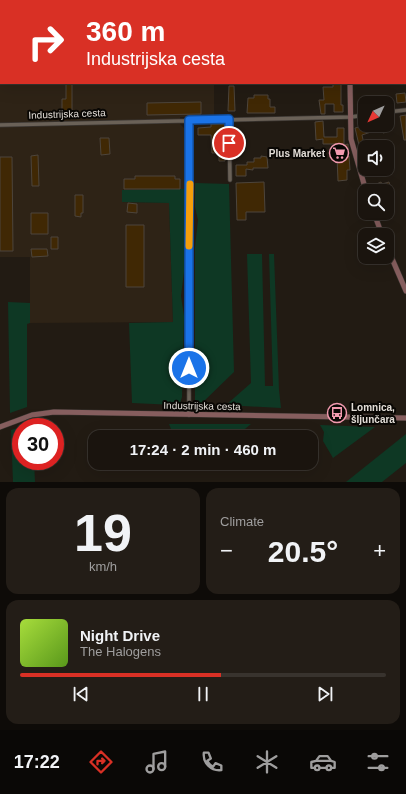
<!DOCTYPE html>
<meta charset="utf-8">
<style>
body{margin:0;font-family:Helvetica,sans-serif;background:#231d17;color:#f1f3f6;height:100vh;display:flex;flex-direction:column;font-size:15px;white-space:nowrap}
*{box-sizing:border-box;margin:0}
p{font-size:13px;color:#9f9e9e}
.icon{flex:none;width:22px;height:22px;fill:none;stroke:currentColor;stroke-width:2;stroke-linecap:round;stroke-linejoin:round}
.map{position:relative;height:482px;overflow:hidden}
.sheet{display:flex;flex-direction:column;gap:6px;padding:6px;background:#0e0b08;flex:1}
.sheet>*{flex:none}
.guide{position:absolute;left:0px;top:0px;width:406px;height:84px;box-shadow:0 4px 16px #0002,0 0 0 1px #38332e;background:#d93025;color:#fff;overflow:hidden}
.needle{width:26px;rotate:226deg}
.controls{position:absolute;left:358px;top:96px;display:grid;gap:8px}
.controls a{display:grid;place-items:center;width:36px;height:36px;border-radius:8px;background:#1a140e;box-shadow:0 4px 16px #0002,0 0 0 1px #38332e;font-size:20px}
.speed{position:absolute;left:12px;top:418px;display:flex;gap:8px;font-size:20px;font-weight:700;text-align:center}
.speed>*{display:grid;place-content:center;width:52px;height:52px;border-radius:50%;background:#1a140e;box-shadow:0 4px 16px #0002,0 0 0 1px #38332e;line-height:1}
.speed .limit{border:6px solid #d22;background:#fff;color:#111}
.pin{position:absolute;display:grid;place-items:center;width:34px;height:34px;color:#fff;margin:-17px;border:2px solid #fff;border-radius:50%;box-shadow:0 1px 4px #0007}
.me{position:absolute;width:44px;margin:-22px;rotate:0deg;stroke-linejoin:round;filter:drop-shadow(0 0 3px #0008)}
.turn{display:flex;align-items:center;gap:14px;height:84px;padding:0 20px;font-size:18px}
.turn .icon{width:52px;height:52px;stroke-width:2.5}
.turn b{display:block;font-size:28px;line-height:34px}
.big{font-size:30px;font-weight:700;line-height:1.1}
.sheet .card{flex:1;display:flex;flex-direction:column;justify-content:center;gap:6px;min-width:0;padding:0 14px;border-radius:12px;background:#231d17}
.sheet .dial{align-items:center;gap:0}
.dial b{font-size:52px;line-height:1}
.song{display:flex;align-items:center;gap:12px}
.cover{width:48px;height:48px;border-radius:6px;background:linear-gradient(135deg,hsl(80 70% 55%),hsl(90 70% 35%))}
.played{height:4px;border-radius:2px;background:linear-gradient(90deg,#d93025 55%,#38332e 55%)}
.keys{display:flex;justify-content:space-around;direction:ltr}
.heat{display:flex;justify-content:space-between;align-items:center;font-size:22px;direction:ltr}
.sheet .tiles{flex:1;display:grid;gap:6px;grid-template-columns:1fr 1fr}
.card:last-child{grid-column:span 2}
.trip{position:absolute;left:88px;top:430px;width:230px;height:40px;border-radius:12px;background:#1a140e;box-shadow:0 4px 16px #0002,0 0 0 1px #38332e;font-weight:700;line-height:40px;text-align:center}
.tabs{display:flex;height:64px;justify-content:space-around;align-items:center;background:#0a0806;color:#9f9e9e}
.tabs .icon{width:28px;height:28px}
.tabs .active{color:#d93025}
.tabs b{font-size:18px;color:#f1f3f6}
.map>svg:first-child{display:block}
</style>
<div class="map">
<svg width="406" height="482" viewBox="0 0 406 482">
<rect width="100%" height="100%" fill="#221b13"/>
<path fill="#2e2316" d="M0,0H214L1,1V83H214V117H180V124L184,128V189L122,190V202L169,203L173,322L30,323V257H0Z"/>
<path fill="#0e3824" d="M195,183L229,184L234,372L202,403H195V247L198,220L195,207Z
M184,189V272L181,296L184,316L182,397L180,403L175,405L132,403L129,323L173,322L169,203L122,202V190Z
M247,254H262L265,386H273L269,254H274L279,390L281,408L226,405L251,383Z
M8,302L30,303V323L27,324V407L10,413Z
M169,424H251L235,437H174Z
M320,425L375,427L333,458L323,441L324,432Z
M21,427V461H34L35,482H13L11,430Z
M406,434V463L382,482H346Z"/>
<path fill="#402804" stroke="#4d453c" d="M66,83H72V118H65V116H62V99H66Z
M333,83H341V105H343V112H334V104H325V114H321L319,100H324L323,87H333Z
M229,86H234L235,111H228Z
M405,93L406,102L397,103L396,94Z
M254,95H268V99H270V107H275V113H247L248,98H254Z
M201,102V114L147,115V103Z
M406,115V140H404L400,116Z
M323,121L324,137H337V128H344V145L348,144V149L337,150V144H323V139L316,140L315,122Z
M211,124H226V142H224L225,161H219V153H212L211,135H198V128L211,127Z
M367,125H389V126L386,127L387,132L383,133L382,129L380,130V129L362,135L364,144L359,145L355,128Z
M100,138H109L110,154L101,155Z
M38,155L39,186H32L31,156Z
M261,156L267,157L268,168H253V170L246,169V176H236V165H247V162H254V158H261Z
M337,156H349L350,170H347V180L338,181Z
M0,157H12L13,251H0Z
M135,176H175V179H180V189H124V179H135Z
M264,182L265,212H246V220H237L236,183Z
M381,182L382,184L389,182L391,188L382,191H376L374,185Z
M75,195H83V213H81V217L75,216Z
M128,203L137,204V213L127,212Z
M31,213H48V234H31Z
M126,225H144V287H126Z
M51,237H58V249H51Z
M31,249H47L48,256L32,257Z"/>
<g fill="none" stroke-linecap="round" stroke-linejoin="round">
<g stroke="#3a3531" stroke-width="5">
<path id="street" d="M387,112L406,110
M229,119L230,180
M0,125L351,117L365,115
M189,415V120"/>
</g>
<g stroke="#3a3531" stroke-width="6">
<path id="secondary" d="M330,0V1
M350,83L351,139L366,191
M374,213L382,235
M387,247L406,291
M0,427L32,415L54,412L406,418"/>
</g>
<use href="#street" stroke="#6a6157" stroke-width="3.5"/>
<use href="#secondary" stroke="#865e5e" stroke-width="5"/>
</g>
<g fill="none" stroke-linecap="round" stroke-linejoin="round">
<g stroke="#114b97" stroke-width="10">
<path id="route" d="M189,368V120L229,119V143"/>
</g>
<use href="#route" stroke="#1a73e8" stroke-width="7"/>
<path stroke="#f59e0b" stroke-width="7" d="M189,246L190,184"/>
</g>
<defs>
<g id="supermarket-ring" transform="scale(1)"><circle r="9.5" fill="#090704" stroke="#f29aaf" stroke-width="1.5"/><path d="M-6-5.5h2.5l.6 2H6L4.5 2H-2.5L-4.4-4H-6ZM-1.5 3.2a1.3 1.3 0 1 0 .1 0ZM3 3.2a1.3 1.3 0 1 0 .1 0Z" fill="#f29aaf"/></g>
<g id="bus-ring" transform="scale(1)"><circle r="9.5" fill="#090704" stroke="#f29aaf" stroke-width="1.5"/><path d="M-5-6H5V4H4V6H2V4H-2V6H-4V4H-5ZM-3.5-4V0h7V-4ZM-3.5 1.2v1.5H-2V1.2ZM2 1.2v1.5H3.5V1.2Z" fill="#f29aaf"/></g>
</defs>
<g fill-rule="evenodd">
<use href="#supermarket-ring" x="339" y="153"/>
<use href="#bus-ring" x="337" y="413"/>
</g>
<g text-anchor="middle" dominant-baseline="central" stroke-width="4" stroke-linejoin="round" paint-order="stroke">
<g font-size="10" fill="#e2ddd7" stroke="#090704">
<text transform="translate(67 114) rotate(-2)">Industrijska cesta</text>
<text transform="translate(202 406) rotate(1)">Industrijska cesta</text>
</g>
<g font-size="10" font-weight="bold" fill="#e2ddd7" stroke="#090704" text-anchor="end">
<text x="325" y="153">Plus Market</text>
<text x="351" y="407" text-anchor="start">Lomnica,<tspan x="351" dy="12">šljunčara</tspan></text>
</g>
</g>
</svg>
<div class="controls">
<a><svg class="needle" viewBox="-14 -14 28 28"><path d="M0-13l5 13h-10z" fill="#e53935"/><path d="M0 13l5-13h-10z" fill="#9f9e9e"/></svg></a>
<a><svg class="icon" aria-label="sound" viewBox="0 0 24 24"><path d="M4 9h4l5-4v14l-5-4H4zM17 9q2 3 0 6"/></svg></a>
<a><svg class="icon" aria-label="search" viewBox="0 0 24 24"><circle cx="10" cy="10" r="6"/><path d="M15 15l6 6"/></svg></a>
<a><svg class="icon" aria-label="layers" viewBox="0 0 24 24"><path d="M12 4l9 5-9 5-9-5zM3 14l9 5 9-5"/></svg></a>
</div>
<div class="speed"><div class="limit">30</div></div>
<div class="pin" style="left:229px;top:143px;background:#d93025"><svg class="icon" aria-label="arrive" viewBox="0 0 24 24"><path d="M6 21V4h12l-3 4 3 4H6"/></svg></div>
<svg class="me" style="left:189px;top:368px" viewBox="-20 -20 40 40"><circle r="17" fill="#1a73e8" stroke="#fff" stroke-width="3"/><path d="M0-11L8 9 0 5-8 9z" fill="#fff"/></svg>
<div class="trip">17:24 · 2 min · 460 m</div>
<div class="guide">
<div class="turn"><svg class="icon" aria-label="right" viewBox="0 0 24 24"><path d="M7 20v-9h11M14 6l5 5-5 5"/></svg><div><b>360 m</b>Industrijska cesta</div></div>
</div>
</div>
<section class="sheet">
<div class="tiles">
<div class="card dial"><b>19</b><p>km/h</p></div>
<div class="card"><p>Climate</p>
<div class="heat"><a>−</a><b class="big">20.5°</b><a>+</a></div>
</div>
<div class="card">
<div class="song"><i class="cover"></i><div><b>Night Drive</b><p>The Halogens</p></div></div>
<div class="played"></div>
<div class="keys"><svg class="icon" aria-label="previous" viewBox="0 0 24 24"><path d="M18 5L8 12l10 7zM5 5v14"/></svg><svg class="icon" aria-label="pause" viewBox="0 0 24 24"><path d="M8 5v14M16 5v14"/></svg><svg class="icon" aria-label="next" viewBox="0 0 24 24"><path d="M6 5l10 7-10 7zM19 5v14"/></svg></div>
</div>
</div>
</section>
<nav class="tabs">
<b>17:22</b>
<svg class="icon active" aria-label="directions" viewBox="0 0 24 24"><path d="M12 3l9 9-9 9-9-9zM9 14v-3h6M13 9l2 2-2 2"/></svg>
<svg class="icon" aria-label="music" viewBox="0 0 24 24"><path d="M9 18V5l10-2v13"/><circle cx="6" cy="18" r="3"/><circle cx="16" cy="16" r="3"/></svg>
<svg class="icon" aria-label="phone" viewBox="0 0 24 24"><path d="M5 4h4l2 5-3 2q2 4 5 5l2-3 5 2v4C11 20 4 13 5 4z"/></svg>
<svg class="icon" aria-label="climate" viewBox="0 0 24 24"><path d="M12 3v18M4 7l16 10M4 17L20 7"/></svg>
<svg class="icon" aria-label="car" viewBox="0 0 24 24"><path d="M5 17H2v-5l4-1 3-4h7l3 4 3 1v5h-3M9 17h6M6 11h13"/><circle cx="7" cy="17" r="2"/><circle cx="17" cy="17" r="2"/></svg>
<svg class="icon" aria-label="filters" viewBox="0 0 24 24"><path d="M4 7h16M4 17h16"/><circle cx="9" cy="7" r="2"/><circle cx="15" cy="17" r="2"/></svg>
</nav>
